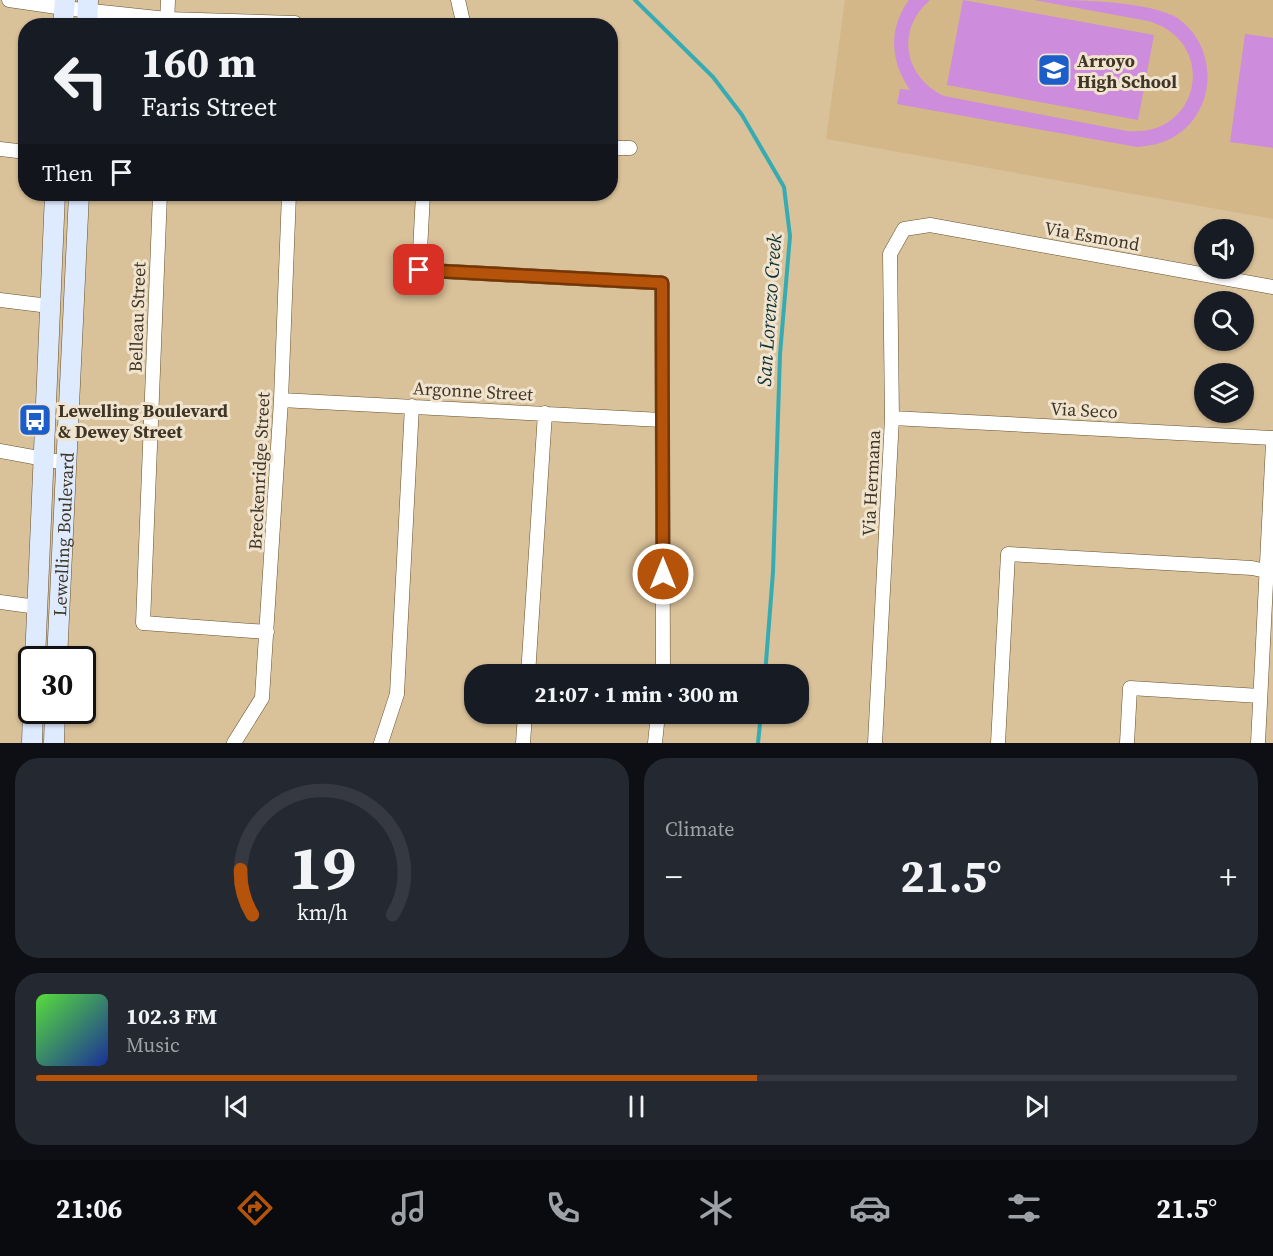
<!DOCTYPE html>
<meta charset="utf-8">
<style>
body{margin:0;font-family:"Source Serif 4",serif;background:#242831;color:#f1f3f6;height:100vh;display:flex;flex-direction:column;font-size:22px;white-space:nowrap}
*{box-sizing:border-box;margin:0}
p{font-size:20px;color:#9ea1a6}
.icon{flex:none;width:33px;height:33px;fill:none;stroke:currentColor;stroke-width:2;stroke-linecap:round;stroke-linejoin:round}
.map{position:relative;height:743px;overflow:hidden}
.drawer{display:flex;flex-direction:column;gap:15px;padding:15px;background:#0d0f14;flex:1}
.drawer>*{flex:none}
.guide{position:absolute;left:18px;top:18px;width:600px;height:183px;border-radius:24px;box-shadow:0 2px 4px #0004;background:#171b24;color:#f1f3f6;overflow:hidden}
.buttons{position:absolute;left:1194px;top:219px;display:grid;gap:12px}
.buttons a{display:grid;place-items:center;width:60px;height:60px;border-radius:50%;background:#171b24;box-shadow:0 2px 4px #0004;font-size:30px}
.speed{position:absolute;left:18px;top:646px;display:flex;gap:12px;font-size:30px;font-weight:700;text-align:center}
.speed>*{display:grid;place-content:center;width:78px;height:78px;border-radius:50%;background:#171b24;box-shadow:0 2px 4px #0004;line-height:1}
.speed .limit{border:3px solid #111;border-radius:9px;background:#fff;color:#111}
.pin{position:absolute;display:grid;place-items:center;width:51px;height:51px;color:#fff;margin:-26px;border-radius:12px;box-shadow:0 3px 9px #0006}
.me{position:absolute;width:66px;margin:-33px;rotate:0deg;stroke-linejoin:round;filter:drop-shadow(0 0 4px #0008)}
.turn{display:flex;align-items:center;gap:21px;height:126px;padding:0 24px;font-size:27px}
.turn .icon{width:78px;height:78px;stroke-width:2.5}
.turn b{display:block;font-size:42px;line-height:51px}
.then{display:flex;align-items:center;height:57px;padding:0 24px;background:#0003;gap:12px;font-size:22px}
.big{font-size:45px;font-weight:700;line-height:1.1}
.drawer .widget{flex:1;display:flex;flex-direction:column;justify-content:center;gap:9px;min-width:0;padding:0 21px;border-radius:24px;background:#242831}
.drawer .dial{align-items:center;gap:0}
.dial svg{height:156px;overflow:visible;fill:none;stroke:#363941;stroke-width:7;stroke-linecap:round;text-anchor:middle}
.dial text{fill:#f1f3f6;stroke:none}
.song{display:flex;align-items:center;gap:18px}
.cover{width:72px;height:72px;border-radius:9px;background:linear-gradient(135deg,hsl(110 70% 55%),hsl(230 70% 35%))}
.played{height:6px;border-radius:3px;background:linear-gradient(90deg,#b45309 60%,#363941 60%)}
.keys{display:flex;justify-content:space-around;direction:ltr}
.heat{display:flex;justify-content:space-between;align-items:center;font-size:33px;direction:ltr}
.drawer .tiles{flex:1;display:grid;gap:15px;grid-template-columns:1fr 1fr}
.widget:last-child{grid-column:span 2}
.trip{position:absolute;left:464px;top:664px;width:345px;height:60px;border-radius:24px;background:#171b24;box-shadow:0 2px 4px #0004;font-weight:700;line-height:60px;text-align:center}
.tab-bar{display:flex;height:96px;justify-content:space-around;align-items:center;background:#090b0e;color:#9ea1a6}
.tab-bar .icon{width:42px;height:42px}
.tab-bar .active{color:#b45309}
.tab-bar b{font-size:27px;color:#f1f3f6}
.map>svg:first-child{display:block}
</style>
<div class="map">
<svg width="1273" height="743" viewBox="0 0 1273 743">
<rect width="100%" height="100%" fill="#d9c199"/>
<path fill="#d3b789" d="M845,0H1273V219L826,139Z"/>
<path fill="#cd8cdc" d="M909,0H930C895,30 904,77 944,96L1127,131C1201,138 1219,41 1148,21L1034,0C1074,0 1139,0 1174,16C1219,43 1219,112 1172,138C1161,144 1149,146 1137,147L897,104L900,89L910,90C890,61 888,29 909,0Z
M963,0L1154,35L1138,120L947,85Z
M1245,34L1273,38V148L1230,142Z"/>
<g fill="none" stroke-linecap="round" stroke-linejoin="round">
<path stroke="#36acb2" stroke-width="4" d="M635,0L713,77L742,115L784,187L790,236L780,354L773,572L765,675
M758,743L761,714"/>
<g stroke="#66512c" stroke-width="15">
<path id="minor" d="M9,0L64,8L167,19L295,23V26
M458,0L464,26
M167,26L168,0
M610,148H630
M0,149L26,152
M160,194L143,623L267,632
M423,194L419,270L662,283L663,675
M0,300L49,306
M281,400L662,420
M892,418L1273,438
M0,451L66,463
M0,602L37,607
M528,675L545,413
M234,743L262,698L281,400L289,194
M381,743L397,694L412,406
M523,743L525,714
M655,743L658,714
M875,743L892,418L890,254L904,229L930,225L1273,287
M998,743L1008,554L1252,568L1266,571
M1127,743L1130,688L1260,696
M1258,743L1273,443"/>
</g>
<g stroke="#66512c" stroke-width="21">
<g id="secondary">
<path d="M63,26L65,0"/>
<path d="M87,26L88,0"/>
<path d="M35,660L55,194"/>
<path id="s1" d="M57,660L79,194"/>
<path d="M32,743L33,711"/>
<path d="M54,743L55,711"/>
</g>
</g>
<use href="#minor" stroke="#fff" stroke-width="14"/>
<use href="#secondary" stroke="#deeafe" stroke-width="20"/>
</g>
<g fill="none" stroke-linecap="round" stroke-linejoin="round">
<g stroke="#753606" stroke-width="15">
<path id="route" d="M419,270L662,283L663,574"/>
</g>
<use href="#route" stroke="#b45309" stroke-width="10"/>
</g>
<defs>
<g id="school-square" transform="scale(1.725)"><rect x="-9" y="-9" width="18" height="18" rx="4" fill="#1b5dc9" stroke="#f0e4cf"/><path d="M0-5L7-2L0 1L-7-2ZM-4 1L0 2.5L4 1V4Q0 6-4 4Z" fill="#fff"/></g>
<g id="bus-square" transform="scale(1.725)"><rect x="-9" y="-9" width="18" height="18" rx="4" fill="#1b5dc9" stroke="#f0e4cf"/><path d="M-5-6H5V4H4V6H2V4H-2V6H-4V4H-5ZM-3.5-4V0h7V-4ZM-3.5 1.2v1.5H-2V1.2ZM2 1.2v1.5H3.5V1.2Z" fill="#fff"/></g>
</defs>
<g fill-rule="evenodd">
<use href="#school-square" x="1054" y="70"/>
<use href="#bus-square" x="35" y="420"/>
</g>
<g text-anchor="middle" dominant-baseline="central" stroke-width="6" stroke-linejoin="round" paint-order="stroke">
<g font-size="18" font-weight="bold" fill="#403626" stroke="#f0e4cf" text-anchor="start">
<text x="1077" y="60">Arroyo<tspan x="1077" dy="21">High School</tspan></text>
<text x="58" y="410">Lewelling Boulevard<tspan x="58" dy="21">&amp; Dewey Street</tspan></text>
</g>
<g font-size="18" fill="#403626" stroke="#f0e4cf">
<text transform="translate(1092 236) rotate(10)">Via Esmond</text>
<text transform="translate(137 317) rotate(-88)">Belleau Street</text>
<text transform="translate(473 391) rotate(3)">Argonne Street</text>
<text transform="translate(1084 410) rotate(3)">Via Seco</text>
<text transform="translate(259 471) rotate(-87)">Breckenridge Street</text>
<text transform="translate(871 483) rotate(-87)">Via Hermana</text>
<text stroke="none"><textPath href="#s1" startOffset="126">Lewelling Boulevard</textPath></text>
</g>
<g font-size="20" font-style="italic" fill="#0e3133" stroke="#f0e4cf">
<text transform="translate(769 310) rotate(-86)">San Lorenzo Creek</text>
</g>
</g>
</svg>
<div class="buttons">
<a><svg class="icon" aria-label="sound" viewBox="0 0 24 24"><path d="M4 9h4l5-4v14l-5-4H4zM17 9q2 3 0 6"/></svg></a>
<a><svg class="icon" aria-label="search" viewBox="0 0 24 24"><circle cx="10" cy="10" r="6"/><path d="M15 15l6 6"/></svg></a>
<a><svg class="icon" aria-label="layers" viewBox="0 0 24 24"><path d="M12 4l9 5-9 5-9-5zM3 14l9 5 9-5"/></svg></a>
</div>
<div class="speed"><div class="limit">30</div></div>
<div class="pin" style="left:419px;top:270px;background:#d93025"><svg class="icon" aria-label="arrive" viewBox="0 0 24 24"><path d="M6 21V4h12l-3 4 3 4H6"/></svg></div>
<svg class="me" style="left:663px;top:574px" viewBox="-20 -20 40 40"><circle r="17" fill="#b45309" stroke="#fff" stroke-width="3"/><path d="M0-11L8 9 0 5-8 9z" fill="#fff"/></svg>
<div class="trip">21:07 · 1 min · 300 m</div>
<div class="guide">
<div class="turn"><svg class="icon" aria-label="left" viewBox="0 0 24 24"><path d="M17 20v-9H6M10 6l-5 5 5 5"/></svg><div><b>160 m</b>Faris Street</div></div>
<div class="then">Then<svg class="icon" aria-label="arrive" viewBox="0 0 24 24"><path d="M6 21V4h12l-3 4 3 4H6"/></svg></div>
</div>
</div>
<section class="drawer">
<div class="tiles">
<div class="widget dial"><svg viewBox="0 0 100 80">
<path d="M14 69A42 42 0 1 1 86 69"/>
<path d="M14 69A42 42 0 0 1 8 46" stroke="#b45309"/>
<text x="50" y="56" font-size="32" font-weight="700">19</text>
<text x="50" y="72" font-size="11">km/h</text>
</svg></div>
<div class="widget"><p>Climate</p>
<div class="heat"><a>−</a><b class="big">21.5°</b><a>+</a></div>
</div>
<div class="widget">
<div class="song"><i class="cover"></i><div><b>102.3 FM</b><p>Music</p></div></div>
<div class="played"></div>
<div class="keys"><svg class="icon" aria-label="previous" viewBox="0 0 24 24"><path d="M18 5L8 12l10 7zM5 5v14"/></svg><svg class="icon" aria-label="pause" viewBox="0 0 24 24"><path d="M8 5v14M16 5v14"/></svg><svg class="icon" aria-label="next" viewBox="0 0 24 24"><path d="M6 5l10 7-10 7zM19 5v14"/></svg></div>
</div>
</div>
</section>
<nav class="tab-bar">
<b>21:06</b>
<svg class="icon active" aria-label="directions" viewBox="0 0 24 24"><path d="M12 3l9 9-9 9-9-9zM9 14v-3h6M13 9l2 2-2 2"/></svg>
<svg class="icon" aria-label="music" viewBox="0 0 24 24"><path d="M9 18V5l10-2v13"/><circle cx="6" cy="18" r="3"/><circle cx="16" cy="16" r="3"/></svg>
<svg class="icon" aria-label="phone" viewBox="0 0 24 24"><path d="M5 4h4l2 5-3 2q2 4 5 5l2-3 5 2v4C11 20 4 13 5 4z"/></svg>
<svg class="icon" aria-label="climate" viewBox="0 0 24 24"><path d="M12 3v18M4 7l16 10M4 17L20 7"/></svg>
<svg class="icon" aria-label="car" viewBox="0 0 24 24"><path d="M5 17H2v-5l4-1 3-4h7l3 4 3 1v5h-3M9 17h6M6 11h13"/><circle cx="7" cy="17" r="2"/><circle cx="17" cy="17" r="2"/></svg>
<svg class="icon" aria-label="filters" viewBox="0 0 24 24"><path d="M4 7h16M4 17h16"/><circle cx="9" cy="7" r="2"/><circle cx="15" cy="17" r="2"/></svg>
<b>21.5°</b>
</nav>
